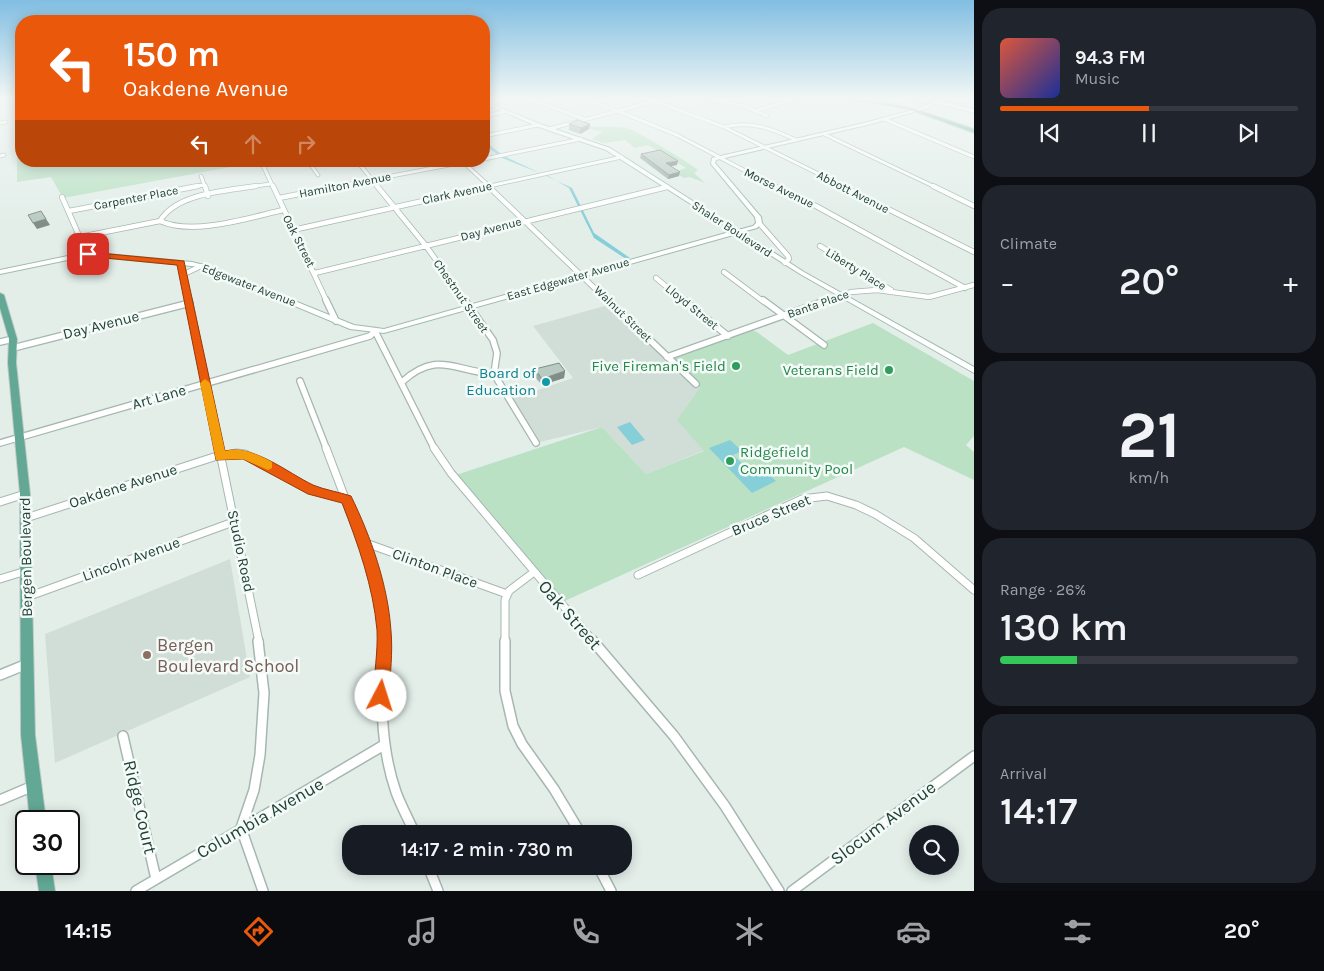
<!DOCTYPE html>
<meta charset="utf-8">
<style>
body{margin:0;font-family:Karla,sans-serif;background:#20242c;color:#f1f3f6;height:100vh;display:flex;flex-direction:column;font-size:19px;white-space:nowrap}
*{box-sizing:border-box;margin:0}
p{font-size:16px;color:#9ea1a6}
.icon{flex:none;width:28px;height:28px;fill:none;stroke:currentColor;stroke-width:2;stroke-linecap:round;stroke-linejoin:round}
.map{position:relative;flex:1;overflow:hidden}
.drawer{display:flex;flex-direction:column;gap:8px;padding:8px;background:#0d0f14;width:350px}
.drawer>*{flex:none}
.guide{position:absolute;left:15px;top:15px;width:475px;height:152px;border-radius:20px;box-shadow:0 2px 12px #0003;background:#ea580c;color:#fff;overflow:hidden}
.controls{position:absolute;left:909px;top:825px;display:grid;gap:10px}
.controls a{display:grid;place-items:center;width:50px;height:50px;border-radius:50%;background:#171b24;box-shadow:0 2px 12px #0003;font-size:25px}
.speed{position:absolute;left:15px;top:810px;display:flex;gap:10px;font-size:25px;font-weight:700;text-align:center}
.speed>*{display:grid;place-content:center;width:65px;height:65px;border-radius:50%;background:#171b24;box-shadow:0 2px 12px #0003;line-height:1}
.speed .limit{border:2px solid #111;border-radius:8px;background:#fff;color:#111}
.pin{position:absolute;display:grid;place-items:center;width:42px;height:42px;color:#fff;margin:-21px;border-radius:10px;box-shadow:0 2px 8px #0006}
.me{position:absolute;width:55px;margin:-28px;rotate:5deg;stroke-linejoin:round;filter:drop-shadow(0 0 4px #0008)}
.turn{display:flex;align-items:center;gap:18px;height:105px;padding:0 25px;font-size:22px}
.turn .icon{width:65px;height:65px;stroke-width:2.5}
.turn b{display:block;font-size:35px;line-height:42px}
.lanes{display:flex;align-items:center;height:48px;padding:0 25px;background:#0003;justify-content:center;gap:25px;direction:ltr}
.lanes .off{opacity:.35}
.big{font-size:38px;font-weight:600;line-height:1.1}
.drawer .widget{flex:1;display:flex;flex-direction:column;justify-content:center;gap:8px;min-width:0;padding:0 18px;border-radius:20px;background:#20242c}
.drawer .dial{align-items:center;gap:0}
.dial b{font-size:65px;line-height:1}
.song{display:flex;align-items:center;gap:15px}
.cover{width:60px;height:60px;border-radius:8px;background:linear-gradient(135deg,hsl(10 70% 55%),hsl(230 70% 35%))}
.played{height:5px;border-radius:2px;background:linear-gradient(90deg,#ea580c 50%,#363941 50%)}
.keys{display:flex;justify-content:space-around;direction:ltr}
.heat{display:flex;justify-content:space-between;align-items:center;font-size:28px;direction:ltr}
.charge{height:8px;border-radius:4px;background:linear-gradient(90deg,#34c759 26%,#363941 0)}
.trip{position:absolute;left:342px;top:825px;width:290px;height:50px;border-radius:20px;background:#171b24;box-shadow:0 2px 12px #0003;font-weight:600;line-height:50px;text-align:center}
.dock{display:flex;height:80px;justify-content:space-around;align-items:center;background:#090b0e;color:#9ea1a6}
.dock .icon{width:35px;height:35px}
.dock .on{color:#ea580c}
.dock b{font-size:22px;color:#f1f3f6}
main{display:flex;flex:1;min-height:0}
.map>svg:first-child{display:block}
</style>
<main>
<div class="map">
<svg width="974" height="891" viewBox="0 0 974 891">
<rect width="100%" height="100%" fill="#e3eee9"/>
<path fill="#d1ded8" d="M910,99H974V111L935,102L925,107Z
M608,305L700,388L705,450L646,474L602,427L536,443L508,400L573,378L533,326Z
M230,559L250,677L55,763L45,634Z"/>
<path fill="#bae1c4" d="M585,125C599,129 613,125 627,128C635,130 693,165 698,170L694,173L705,183L690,177L684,178L674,172L686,168L648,145L635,148L625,140L604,143L592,139L602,132L580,126Z
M17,155H21V161L258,162L63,198L51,177L17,182Z
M873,323L974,381V436L966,445L974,452V480L904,447L558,604L453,476L602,427L646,474L704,451L677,420L700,388L667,357L746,328L757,332L788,355Z"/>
<path fill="#86ced8" d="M484,141L504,156L572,188L594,233L630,258L626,259L594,238L569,188L550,177L502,158L484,144Z
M630,422L645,440L632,445L617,427Z
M730,440L742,451L733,455L751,472L762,468L776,481L752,493L709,448Z"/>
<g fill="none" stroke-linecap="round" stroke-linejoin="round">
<g stroke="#a5b7b0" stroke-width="4.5">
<path id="street-far4" d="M531,99L584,119
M588,99L677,135L776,187
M649,99L724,127L845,187
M707,99L741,105L767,116
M955,99L964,101
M658,102L668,99
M936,102L974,111
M487,104L506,99
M754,111L797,99
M484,116L504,112
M884,119L974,157
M0,123L6,122
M724,127C752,121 771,128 796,140
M549,129L656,101
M824,134L935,187
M484,136L538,125
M0,156L4,155
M484,159L581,139
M261,161L273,187
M308,161L318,175
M357,161L378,187
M462,161L490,187
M262,163L271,161
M201,176L205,187
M191,187L204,185
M248,187L270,184
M334,187L470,161
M485,187L622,157"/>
</g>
<g stroke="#a5b7b0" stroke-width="6">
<path id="street-far3" d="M205,186L208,196
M273,186L327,302
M377,186L426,246L466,302
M488,186L609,302
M774,186L816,206L965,288
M842,186L974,252
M933,186L974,206
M62,197L87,254
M279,198L340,186
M69,211L198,186
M160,221C193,236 248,218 283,210
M160,221C176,193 226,191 256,186
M759,223L788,256L789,259L785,263
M293,230L490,186
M80,237L160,221
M820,246L891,290
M181,263L189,302
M724,272L764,302
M315,273L667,187
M184,274L201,266
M656,278L685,302
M824,302L851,292L877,290L929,297L974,285"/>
</g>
<g stroke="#a5b7b0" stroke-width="8">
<path id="street-far2" d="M189,300L219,450
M326,300L336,321
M465,300L493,340L497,353L494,374L536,443
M608,300L696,384
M684,300L728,336
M763,300L824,345
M0,342L13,339
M13,348L190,303
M667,357L827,300
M300,381L327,450
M402,382C437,350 454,371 494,374
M0,443L370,336L375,331L435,450"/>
</g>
<g stroke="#a5b7b0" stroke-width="9">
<path id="street-far1" d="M219,448L259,642
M326,448L378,585L384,642
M434,448L451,473L594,642
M220,457L236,453L245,454L312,490L346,499
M0,502L25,494
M26,518L220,455
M363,542L507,594
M638,575L802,499L827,496L856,505L875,514L914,538L974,590
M0,579L26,571
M27,597L236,521
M505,642V600L509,591L534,572"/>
</g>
<g stroke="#a5b7b0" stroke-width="12">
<path id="street" d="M258,641L264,693L260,755L254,790L241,828L263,891
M384,641C381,692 379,743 396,792C401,806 409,820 415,834
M505,641V691L513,726L522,744L554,789L581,834
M593,641L674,736L725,806L779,891
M0,675L27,664
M123,736L156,879
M0,800L33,786
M428,866L438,891
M598,866L611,891
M136,891L384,745
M792,891L974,756"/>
</g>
<g stroke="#a0bbb1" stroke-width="2">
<path id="secondary" d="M889,99H893L887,105H885Z
M939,99H944L925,109L867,125L716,160L715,163L761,217L762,223L757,228L742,232L804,272L974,367V373L800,274L737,234L384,333L350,329L204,268L192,266L87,256L0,274V270L87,252L192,262L208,266L354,325L384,329L733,231L606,150L536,126L484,103V101L540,124L610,148L738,230L753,226L756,223L755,217L711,164L712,158L864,123L923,107Z"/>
</g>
<g stroke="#c1cac7" stroke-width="2">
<path id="primary" d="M848,99C892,99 933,115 974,129V133L908,109Z
M0,293L4,295L17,339L16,363L30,494L35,735L46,821H30L21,735L20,494L8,363L9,339L0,308Z
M35,864H51L55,891H39Z"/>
</g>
<use href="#street-far4" stroke="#fff" stroke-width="3"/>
<use href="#street-far3" stroke="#fff" stroke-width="4.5"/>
<use href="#street-far2" stroke="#fff" stroke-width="5.5"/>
<use href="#street-far1" stroke="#fff" stroke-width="7"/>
<use href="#street" stroke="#fff" stroke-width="9"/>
<use href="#secondary" fill="#fff" fill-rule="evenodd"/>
<use href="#primary" fill="#63a895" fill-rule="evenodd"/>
<g stroke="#5b7d73" stroke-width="2.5">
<path id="rail" d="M967,99L974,100"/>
</g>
<use href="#rail" stroke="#f4faf7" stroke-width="1" stroke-dasharray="4" stroke-linecap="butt"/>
</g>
<path fill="#9eaea7" d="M569,124H590L589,129L580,134L569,130Z
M641,154L677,165L671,166L679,176L668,179L640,158Z
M535,369L565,371L564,378L542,385L534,376Z"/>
<path fill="#818d88" d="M590,124L589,129L580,134L581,128Z
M678,161L677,165L665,167L666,163Z
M680,172L679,176L668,179L669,175Z
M41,211L50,225L37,229L33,223Z
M565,371L564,378L542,385V379Z"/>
<path fill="#b8cac2" stroke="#818d88" d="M578,120L590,124L581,128L569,124Z
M660,150L678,161L666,163L680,172L669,175L641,154Z
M41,211L46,219L33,223L28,215Z
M559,363L565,371L542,379L535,369Z"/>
<linearGradient id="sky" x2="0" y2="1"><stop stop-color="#81bee2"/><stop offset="0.44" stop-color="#f2f7f5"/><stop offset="1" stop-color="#f2f7f5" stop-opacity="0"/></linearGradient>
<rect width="974" height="224" fill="url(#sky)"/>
<path fill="#ea580c" stroke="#983908" d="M88,252L184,261L225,451C253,444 288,473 313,485C325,490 339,492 351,496C371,537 388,585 391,631C393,652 390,675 389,696L387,702L381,704L375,702L373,696C374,675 378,652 377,630C373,586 358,544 342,503L308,494L243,459L216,460L177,265L85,256V253Z"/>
<path fill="#f59e0b" d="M205,379L210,383L225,451C243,447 256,454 272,462V468L268,470L243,459L216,460L200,383Z"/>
<g fill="#2e9e5b" stroke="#f4faf7" stroke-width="2">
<circle cx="736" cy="366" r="5"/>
<circle cx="889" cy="370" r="5"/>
<circle cx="730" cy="461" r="5"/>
</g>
<circle fill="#0f9aa8" stroke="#f4faf7" stroke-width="2" cx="546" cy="382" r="5"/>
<circle fill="#8d6e63" stroke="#f4faf7" stroke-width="2" cx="147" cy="655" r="5"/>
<g text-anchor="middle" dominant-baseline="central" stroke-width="5" stroke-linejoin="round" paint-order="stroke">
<g font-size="12" fill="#214238" stroke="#f4faf7">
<text transform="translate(345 185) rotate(-11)">Hamilton Avenue</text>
<text transform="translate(779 188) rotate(26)">Morse Avenue</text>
<text transform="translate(853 192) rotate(27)">Abbott Avenue</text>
<text transform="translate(457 193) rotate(-12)">Clark Avenue</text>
<text transform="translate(136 198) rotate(-11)">Carpenter Place</text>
<text transform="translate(491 229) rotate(-15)">Day Avenue</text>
<text transform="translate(732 229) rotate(33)">Shaler Boulevard</text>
<text transform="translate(299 241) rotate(63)">Oak Street</text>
<text transform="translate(856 269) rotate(32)">Liberty Place</text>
<text transform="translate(568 279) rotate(-16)">East Edgewater Avenue</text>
<text transform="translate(249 285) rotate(21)">Edgewater Avenue</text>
<text transform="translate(461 296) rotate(55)">Chestnut Street</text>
<text transform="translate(818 304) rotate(-19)">Banta Place</text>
<text transform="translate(692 307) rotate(39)">Lloyd Street</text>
<text transform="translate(623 314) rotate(44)">Walnut Street</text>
</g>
<g font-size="15" fill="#214238" stroke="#f4faf7">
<text transform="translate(101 325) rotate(-14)">Day Avenue</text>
<text transform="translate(159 397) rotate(-16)">Art Lane</text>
<text transform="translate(123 486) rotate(-18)">Oakdene Avenue</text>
<text transform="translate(771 515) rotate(-23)">Bruce Street</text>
<text transform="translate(241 551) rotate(78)">Studio Road</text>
<text transform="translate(26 557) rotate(-91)">Bergen Boulevard</text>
<text transform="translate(131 559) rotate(-20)">Lincoln Avenue</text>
<text transform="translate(435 568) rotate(20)">Clinton Place</text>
</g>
<g font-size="15" fill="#27864d" stroke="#f4faf7" text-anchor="end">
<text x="726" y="366">Five Fireman's Field</text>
<text x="879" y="370">Veterans Field</text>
<text x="740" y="452" text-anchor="start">Ridgefield<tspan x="740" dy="17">Community Pool</tspan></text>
</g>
<g font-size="15" fill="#0d838f" stroke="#f4faf7" text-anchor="end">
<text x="536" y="373">Board of<tspan x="536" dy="17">Education</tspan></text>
</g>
<g font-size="18" fill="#214238" stroke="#f4faf7">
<text transform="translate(570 615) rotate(49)">Oak Street</text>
<text transform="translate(140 807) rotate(77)">Ridge Court</text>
<text transform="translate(260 818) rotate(-30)">Columbia Avenue</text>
<text transform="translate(883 823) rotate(-37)">Slocum Avenue</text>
</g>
<g font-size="18" fill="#785e54" stroke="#f4faf7" text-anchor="start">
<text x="157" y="645">Bergen<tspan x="157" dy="21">Boulevard School</tspan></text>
</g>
</g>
</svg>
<div class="controls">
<a><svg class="icon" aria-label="search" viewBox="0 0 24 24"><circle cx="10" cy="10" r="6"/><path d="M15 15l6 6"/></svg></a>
</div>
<div class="speed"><div class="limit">30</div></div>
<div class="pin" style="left:88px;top:254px;background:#d93025"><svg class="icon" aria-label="arrive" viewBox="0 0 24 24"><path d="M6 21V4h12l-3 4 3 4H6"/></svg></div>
<svg class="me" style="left:381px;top:696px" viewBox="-20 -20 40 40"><circle r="19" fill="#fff"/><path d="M0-13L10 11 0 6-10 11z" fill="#ea580c"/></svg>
<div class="trip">14:17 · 2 min · 730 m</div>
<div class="guide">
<div class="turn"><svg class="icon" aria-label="left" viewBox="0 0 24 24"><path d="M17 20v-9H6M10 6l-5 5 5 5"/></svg><div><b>150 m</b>Oakdene Avenue</div></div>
<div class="lanes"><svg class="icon" aria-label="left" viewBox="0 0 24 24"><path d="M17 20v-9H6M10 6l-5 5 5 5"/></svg><svg class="icon off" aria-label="ahead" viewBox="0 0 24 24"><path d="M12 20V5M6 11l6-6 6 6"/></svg><svg class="icon off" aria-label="right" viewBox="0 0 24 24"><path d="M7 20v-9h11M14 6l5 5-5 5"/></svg></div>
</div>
</div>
<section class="drawer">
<div class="widget">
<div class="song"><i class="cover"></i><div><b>94.3 FM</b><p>Music</p></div></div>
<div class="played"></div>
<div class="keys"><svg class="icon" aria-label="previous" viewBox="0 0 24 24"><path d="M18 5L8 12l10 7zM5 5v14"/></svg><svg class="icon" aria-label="pause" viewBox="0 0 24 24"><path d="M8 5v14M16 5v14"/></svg><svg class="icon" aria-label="next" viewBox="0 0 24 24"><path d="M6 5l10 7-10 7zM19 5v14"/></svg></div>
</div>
<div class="widget"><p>Climate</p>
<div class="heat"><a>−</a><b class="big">20°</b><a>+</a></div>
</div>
<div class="widget dial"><b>21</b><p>km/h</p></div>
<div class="widget"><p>Range · 26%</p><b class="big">130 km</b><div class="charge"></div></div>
<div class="widget"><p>Arrival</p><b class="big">14:17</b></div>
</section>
</main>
<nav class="dock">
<b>14:15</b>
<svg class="icon on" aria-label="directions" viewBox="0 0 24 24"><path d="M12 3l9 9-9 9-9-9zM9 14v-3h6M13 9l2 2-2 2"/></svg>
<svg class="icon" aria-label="music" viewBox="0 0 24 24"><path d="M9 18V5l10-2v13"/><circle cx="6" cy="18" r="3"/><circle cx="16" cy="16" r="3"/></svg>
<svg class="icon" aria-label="phone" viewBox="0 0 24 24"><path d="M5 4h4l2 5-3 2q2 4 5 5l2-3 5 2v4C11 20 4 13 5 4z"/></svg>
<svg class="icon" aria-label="climate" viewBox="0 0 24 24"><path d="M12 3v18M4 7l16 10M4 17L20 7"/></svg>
<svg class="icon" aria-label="car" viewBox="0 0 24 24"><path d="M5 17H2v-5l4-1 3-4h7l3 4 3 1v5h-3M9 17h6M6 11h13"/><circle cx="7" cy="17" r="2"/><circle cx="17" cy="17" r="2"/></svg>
<svg class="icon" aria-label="filters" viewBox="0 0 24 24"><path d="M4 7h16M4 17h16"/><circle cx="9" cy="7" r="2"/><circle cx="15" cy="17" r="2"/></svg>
<b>20°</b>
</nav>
